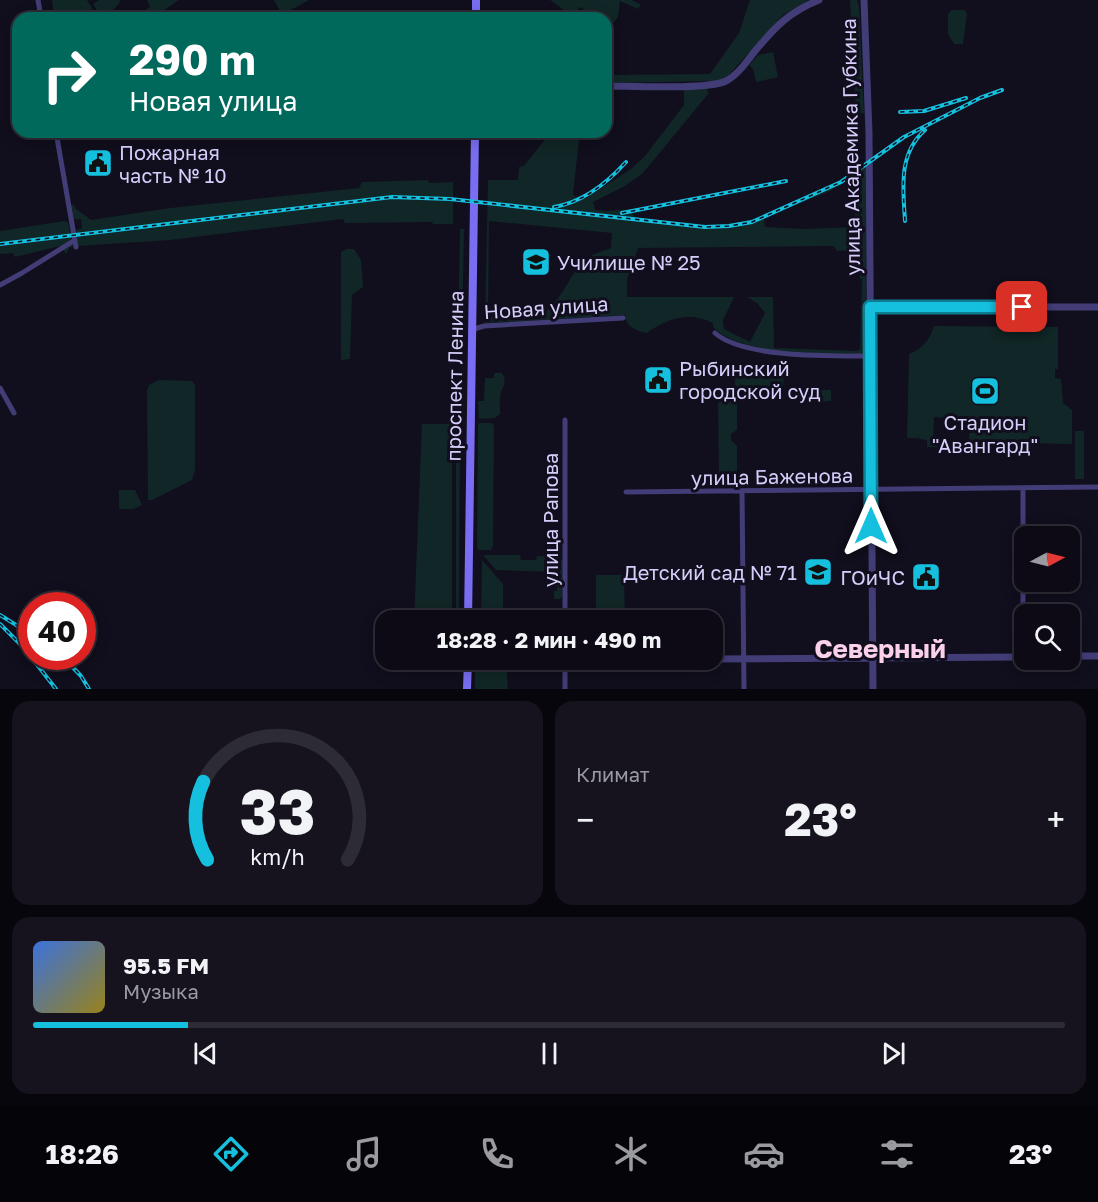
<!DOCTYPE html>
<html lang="ru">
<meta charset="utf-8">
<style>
body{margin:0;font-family:"Golos Text",sans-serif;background:#16131f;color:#f1f3f6;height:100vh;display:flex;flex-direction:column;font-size:22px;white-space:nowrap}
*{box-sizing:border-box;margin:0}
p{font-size:20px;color:#9a9aa1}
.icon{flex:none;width:33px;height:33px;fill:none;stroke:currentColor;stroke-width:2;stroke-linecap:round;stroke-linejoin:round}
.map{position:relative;height:689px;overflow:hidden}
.details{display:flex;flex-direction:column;gap:12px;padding:12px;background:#07060c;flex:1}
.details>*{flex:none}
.hud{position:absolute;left:12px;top:12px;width:600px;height:126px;border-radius:18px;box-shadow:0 3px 15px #0003,0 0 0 2px #2d2b35;background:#00695c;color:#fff;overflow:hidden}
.needle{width:39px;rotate:83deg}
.fabs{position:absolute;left:1014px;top:526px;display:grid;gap:12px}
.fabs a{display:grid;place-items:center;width:66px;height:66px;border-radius:12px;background:#0d0a16;box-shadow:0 3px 15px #0003,0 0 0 2px #2d2b35;font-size:30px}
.speed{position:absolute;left:18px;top:592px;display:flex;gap:12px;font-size:30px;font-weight:700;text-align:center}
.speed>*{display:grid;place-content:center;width:78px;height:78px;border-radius:50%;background:#0d0a16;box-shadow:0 3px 15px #0003,0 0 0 2px #2d2b35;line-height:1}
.speed .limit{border:9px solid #d22;background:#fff;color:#111}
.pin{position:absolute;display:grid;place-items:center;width:51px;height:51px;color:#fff;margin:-26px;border-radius:12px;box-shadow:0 3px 9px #0006}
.me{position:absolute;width:66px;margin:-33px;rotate:0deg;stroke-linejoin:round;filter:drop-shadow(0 0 4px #0008)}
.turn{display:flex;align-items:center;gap:21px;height:126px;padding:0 18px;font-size:27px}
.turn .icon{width:78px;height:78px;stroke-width:2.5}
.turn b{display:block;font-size:42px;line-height:51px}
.big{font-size:45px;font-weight:700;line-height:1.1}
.details .widget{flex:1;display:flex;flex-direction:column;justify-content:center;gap:9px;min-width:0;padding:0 21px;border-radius:18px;background:#16131f}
.details .dial{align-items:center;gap:0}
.dial svg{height:156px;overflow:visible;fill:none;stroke:#2d2b35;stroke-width:7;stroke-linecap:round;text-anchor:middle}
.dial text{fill:#f1f3f6;stroke:none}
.song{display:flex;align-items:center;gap:18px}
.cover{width:72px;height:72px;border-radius:9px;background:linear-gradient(135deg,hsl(220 70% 55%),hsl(50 70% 35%))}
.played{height:6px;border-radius:3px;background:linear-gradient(90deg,#15c0df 15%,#2d2b35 15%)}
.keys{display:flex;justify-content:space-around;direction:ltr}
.heat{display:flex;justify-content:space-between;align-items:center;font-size:33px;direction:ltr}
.details .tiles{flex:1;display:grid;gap:12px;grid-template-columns:1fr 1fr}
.widget:last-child{grid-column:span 2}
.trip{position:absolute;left:375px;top:610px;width:348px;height:60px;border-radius:18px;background:#0d0a16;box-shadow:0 3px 15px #0003,0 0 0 2px #2d2b35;font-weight:700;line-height:60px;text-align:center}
.tab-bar{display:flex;height:96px;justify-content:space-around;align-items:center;background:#050409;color:#9a9aa1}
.tab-bar .icon{width:42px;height:42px}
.tab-bar .on{color:#15c0df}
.tab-bar b{font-size:27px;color:#f1f3f6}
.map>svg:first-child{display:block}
</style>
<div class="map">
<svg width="1098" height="689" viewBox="0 0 1098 689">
<rect width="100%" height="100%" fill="#110e1d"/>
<path fill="#112626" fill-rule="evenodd" d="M52,0H87L98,18H54Z
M99,0H120C119,7 107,15 100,15L93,4Z
M147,0H179L152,18H134L150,7Z
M274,0H309L282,15Z
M550,0H632L641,5L638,9L620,1L618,17L608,29H606V18H593L581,7L571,15Z
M750,0H809L782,16L727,77L715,81L606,83V75L710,74L739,33Z
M850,0H857L859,6L864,113L856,114Z
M952,10H964L967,13L963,44H954L948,34V14Z
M773,52L778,77L756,82L753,69L749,65L758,55Z
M684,88H709L707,90L709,93L643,173L625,186L593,202L595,210L607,211L632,209L633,215L637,218C669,221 703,228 734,223C767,218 799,199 829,186L841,181L866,162V354C825,353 742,357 713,327V323C690,311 667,318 647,333C636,331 626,327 625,315L485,323L488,180H516L518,179L519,167L524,166L551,132H564L566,139L579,140L573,194L576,197L581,195L583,199L588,197L631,169L645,156L684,105ZM855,176V227L805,229L765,227L764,218L830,191ZM489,221L612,233L611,248L592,255L576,270L559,297L540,319L517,320L488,316ZM833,246L837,251L853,250L860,255V279H862L860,349L857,351L774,348L773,297H747L757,303L765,313L750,342L724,329L723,320L734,297H627V279L638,248Z
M428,180L429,183L453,182V224H433L432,222L345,223L343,219L170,240L78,246L76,230L82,228L81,219H73L70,205L74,204L75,208L91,220L170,208L359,188L362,182Z
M64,221L68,222L73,247H70L66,254L60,246L15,257L13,253L0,254V231Z
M460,229H464L462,331H458Z
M347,249H354L361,260L363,287L352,295L350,359L341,360V252Z
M934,326L1058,327V369H1055V378L1061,379L1063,403L1072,410V444L969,442V448L927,447V440L919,439V435L918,438H907L909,354C923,348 929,341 934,326ZM934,417L970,420L969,441L933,440Z
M735,370H784L783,389H735Z
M494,373H502C507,381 504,385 501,392C499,398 500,407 500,414L495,418L479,419L478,401H484L485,378H494Z
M159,380L192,381L195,385V470L192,480L152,500H148L147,391L149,385Z
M810,390H831V401L810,402Z
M718,395H737V430L731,434V440L737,446V482L719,483Z
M480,423H492L494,426L493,546L491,550H479L477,548L478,424Z
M422,424H452V617H444L443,621H414Z
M456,424L460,428L459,621H456Z
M1075,431H1084V479H1075Z
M119,490H135L142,505L134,509H119Z
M483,555H520L521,560H536L537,556L559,557L563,562L562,597L560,599H554V591H557V572L496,570Z
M482,560L503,584V621H481Z
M596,575H624L625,621H591V618L596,614Z
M506,663L508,689H475V668L479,664Z"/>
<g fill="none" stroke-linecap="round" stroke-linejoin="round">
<path stroke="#423d77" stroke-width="5" d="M38,0L41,18
M56,132L76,247
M0,285L22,273L75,240
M471,330L484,326L623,318
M715,333C743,358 831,356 870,356
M0,388L14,413
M565,420V621
M1023,488V657
M742,491L744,689
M626,492L1098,487
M565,660V689"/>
<path stroke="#423d77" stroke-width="7" d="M864,0L869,133L873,689
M606,86C630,86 708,90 726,81C738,75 747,61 755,51C775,27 789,12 819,0
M870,307H1098
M1070,656H1098
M712,659L1024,657
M468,660H480"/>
<path stroke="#796ef1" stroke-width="8" d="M476,0V18
M468,621L475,132
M467,689L468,660"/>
<g stroke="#15c0df" stroke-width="4">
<path id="rail" d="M900,112L924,111L966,98
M554,207C584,202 607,183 626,162
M622,213L786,181
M905,221C903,188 898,154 925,130
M0,244L392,197L450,199L705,227L729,226L752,222L841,182L904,137L980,98L1002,90
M0,615L32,635
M0,624L24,648L56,689
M63,657L81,676L89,689"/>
</g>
<use href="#rail" stroke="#110e1d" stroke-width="1.5" stroke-dasharray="4.5" stroke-linecap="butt"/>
</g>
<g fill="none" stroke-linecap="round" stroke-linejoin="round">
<g stroke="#0e7d91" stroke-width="15">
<path id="route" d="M871,526L870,307H1022"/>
</g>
<use href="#route" stroke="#15c0df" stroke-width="10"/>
</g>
<defs>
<g id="civic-square" transform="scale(1.5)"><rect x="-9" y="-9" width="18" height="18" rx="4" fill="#15c0df" stroke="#110e1d"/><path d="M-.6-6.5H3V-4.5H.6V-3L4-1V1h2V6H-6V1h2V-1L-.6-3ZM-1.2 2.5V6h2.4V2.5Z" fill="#111"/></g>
<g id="university-square" transform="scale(1.5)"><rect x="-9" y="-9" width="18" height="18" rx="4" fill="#15c0df" stroke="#110e1d"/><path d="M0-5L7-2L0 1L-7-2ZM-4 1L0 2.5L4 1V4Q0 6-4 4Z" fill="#111"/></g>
<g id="stadium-square" transform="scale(1.5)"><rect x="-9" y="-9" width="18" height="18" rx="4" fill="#15c0df" stroke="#110e1d"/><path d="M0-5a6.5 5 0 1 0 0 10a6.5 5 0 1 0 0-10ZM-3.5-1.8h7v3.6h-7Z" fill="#111"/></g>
<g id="school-square" transform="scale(1.5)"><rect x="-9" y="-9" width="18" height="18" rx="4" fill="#15c0df" stroke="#110e1d"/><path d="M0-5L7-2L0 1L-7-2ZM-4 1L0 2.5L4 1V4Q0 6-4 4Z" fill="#111"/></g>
</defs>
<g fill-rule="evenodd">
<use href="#civic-square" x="98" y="163"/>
<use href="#university-square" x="536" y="262"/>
<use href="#civic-square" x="658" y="380"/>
<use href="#stadium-square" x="985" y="391"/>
<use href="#school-square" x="818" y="572"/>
<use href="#civic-square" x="926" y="577"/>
</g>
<g text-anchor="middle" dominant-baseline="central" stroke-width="6" stroke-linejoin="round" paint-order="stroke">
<g font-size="20" fill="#d6cefa" stroke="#110e1d">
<text transform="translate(850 147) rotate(-91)">улица Академика Губкина</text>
<text transform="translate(546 307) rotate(-4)">Новая улица</text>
<text transform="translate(454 376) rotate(-89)">проспект Ленина</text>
<text transform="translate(772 476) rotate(-1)">улица Баженова</text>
<text transform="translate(550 520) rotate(-90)">улица Рапова</text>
</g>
<g font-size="20" fill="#d6cefa" stroke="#110e1d" text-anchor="start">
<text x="119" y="152">Пожарная<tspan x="119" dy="23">часть № 10</tspan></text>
<text x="557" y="262">Училище № 25</text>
<text x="679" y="368">Рыбинский<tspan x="679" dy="23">городской суд</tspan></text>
<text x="985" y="422" text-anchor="middle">Стадион<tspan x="985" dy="23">"Авангард"</tspan></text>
<text x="797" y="572" text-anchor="end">Детский сад № 71</text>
<text x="905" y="577" text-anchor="end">ГОиЧС</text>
</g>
<g font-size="26" font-weight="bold" fill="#fbd0e9" stroke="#110e1d">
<text x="880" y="648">Северный</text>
</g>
</g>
</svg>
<div class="fabs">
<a><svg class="needle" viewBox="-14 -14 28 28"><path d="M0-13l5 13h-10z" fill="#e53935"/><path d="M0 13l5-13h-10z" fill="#9a9aa1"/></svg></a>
<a><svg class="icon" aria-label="search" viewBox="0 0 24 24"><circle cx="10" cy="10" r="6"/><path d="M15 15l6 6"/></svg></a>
</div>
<div class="speed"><div class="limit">40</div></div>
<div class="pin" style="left:1022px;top:307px;background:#d93025"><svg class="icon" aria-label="arrive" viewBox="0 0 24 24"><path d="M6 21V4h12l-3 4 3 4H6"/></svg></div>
<svg class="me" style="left:871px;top:526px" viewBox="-20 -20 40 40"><path d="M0-17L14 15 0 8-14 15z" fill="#15c0df" stroke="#fff" stroke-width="4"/></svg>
<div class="trip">18:28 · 2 мин · 490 m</div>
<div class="hud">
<div class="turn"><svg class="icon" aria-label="right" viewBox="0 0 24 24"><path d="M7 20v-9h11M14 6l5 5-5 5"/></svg><div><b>290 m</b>Новая улица</div></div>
</div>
</div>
<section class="details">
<div class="tiles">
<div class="widget dial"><svg viewBox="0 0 100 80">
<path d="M14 69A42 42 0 1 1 86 69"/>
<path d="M14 69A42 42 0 0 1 12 29" stroke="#15c0df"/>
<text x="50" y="56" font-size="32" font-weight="700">33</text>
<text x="50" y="72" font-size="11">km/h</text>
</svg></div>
<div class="widget"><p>Климат</p>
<div class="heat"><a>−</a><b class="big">23°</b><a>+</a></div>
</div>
<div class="widget">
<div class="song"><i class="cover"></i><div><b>95.5 FM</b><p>Музыка</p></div></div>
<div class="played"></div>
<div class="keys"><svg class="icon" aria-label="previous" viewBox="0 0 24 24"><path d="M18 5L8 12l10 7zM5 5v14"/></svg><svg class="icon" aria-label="pause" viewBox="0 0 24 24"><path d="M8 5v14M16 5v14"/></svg><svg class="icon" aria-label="next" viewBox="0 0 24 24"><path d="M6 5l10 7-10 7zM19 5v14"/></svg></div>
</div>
</div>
</section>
<nav class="tab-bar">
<b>18:26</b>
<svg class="icon on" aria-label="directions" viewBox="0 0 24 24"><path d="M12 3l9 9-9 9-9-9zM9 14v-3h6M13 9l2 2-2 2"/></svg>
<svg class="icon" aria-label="music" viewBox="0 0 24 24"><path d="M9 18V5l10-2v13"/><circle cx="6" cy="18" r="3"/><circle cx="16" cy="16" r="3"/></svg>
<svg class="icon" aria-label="phone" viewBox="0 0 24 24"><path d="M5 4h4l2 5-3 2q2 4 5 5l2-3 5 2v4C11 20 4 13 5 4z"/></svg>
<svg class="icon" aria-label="climate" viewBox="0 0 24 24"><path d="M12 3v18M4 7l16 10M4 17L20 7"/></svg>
<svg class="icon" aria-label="car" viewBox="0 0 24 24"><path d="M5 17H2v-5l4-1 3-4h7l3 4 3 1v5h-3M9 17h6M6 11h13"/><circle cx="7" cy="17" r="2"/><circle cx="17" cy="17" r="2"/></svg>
<svg class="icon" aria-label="filters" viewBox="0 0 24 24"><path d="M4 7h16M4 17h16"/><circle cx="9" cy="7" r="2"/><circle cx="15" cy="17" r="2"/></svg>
<b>23°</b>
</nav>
